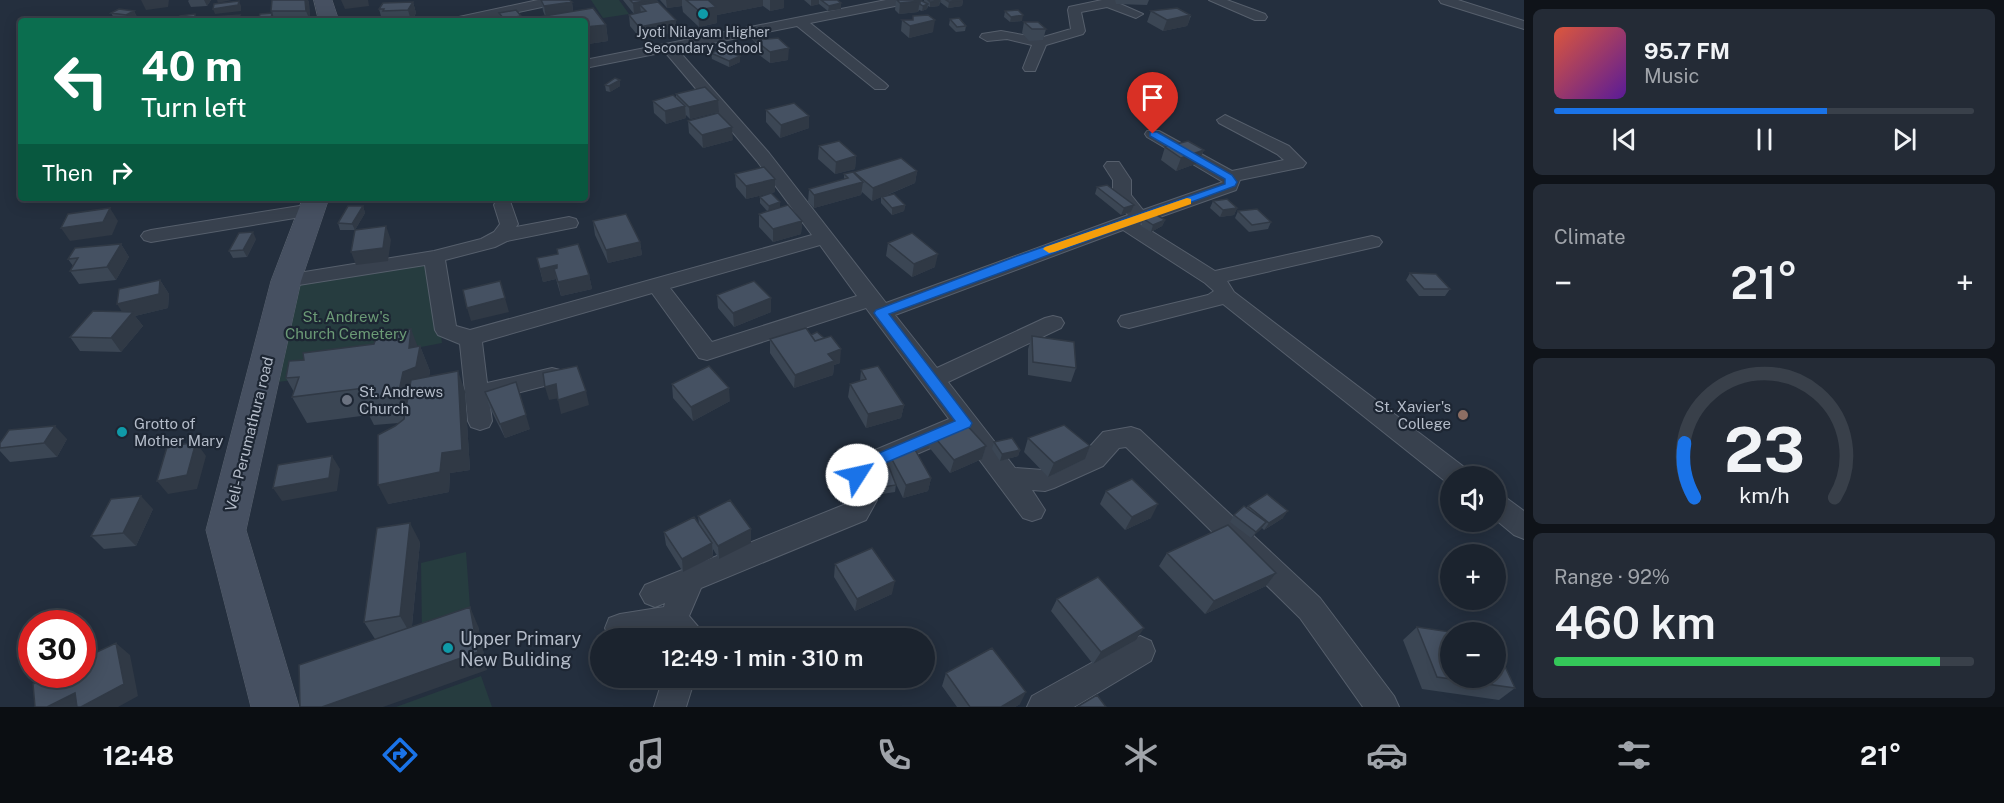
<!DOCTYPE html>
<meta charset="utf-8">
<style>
body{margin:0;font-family:"Public Sans",sans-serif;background:#242b36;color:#f1f3f6;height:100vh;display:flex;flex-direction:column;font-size:22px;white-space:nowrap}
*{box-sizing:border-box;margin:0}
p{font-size:20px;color:#a0a4aa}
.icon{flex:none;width:33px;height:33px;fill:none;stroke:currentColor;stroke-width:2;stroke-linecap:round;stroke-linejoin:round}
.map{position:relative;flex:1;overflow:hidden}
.details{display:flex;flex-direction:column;gap:9px;padding:9px;background:#0f1319;width:480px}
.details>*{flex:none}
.guide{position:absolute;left:18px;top:18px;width:570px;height:183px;border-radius:6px;box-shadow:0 3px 15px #0003,0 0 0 2px #39404a;background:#0b6e4f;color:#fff;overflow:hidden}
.buttons{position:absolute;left:1440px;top:466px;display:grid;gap:12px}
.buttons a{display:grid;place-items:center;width:66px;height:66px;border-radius:50%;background:#1b232e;box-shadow:0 3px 15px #0003,0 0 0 2px #39404a;font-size:30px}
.speed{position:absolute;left:18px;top:610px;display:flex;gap:12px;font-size:30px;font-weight:700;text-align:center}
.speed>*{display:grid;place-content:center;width:78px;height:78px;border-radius:50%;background:#1b232e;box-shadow:0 3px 15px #0003,0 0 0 2px #39404a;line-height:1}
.speed .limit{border:9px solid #d22;background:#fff;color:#111}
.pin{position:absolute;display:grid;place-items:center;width:51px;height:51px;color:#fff;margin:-62px -26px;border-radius:50% 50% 50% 0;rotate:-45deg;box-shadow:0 0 6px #0007}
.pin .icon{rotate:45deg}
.me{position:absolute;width:66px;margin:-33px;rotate:55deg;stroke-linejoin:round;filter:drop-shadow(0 0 4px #0008)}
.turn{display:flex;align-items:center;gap:21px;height:126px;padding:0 24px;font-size:27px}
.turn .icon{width:78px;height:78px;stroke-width:2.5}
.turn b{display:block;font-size:42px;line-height:51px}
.then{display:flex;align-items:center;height:57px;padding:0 24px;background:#0003;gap:12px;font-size:22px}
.big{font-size:45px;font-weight:600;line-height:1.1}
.details .tile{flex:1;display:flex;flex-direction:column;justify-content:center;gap:9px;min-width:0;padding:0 21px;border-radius:9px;background:#242b36}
.details .dial{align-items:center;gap:0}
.dial svg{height:156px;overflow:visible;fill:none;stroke:#39404a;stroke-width:7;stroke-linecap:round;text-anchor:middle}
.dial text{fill:#f1f3f6;stroke:none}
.song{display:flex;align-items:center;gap:18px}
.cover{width:72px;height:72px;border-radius:9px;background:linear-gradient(135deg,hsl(10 70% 55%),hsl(270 70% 35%))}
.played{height:6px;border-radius:3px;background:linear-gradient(90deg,#1a73e8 65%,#39404a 65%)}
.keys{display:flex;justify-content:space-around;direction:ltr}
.heat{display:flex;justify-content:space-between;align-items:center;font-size:33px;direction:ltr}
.charge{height:9px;border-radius:4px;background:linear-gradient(90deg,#34c759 92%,#39404a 0)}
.trip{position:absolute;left:590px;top:628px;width:345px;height:60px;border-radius:30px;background:#1b232e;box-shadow:0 3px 15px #0003,0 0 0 2px #39404a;font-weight:600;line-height:60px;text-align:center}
.tabs{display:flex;height:96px;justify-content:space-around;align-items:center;background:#0b0e12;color:#a0a4aa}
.tabs .icon{width:42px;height:42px}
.tabs .active{color:#1a73e8}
.tabs b{font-size:27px;color:#f1f3f6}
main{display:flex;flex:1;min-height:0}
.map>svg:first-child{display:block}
</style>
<main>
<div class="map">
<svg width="1524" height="707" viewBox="0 0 1524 707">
<rect width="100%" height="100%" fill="#242f3e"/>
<path fill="#263c3f" d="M591,0H619L629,14L603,18Z
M423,263L432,270L442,343L384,354L381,368L278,382L300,283Z
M466,552L471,621L422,634L421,563Z
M481,676L492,707H396Z"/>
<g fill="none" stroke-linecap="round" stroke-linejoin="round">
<g stroke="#565f6c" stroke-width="2">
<path id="minor" d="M538,0H562L556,4L477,21H452L459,17Z
M886,0H911L905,4L810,23L885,83L888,86L885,89H875L797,26L678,50L769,153L886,303L1128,215L1113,196V180L1104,166L1107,162H1119L1131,180V195L1143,210L1223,182L1147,137L1145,134L1147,131H1159L1232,171L1284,160L1277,154L1219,123L1217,120L1225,115L1289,146L1306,163L1303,167L1240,180L1236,190L1140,224L1215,271L1372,236L1379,238L1382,242L1379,246L1227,281L1234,292L1468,470L1472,477H1450V485L1223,304L1129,328L1121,326L1118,321L1121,316L1208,295L1214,291L1205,283L1123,230L895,315L937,368L1045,318L1053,316L1061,318L1064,323L1061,328L948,382L1015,468L1043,470L1085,452L1103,432L1131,427L1140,430L1320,598L1394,696L1399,707H1363L1300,618L1126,447L1119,448L1103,466L1054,488L1045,491L1032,490L1045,510L1041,518L1032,521L1023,518L961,435L870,474L877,500L866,520L701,588L689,616L700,629L704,639H670L666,634L644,639H610L605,628L609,618L620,614L664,607L665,603L655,607L645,603L640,594L645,585L846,504L850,495L844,475L849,461L949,419L866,308L707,360L699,358L652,293L482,342L487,383L552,368L560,370L564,376L560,382L489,400L492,421L489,427L480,430L471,427L468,421L460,344L438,335L435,330L425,265L286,287L279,286L276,281L279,276L286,275L434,251L481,239L494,232L500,224L494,205L496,201H510L518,224L516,227L569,217L576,219L578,223L576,227L507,241L495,247L445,260L456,326L470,330L812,235L757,161L665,52L585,68V60ZM820,245L857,296L712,342L670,288Z
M1102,0H1116L1118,3L1143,14L1136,18L1107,7L1081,12L1085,31L1083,34L1046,45L1035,71H1025L1023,68L1032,45L1007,39L987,41L980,37L982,34L1001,31L1040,38L1071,29L1068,10L1069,7Z
M1209,0H1227L1265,14L1267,17L1265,20H1255Z
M1439,0H1458L1524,21V29L1441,3Z
M312,204L319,206L321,210L319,214L151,242L144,240L141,236L144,232L151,230Z
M1496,494L1505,497L1524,511V539L1514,535L1496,520Z
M1140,636L1151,641L1155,651L1151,661L1074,707H1027L1032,696Z
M663,678H695L686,707H654Z"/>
</g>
<g stroke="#565f6c" stroke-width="1">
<path id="secondary" d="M314,0H332L339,21H319Z
M303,198H329L301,281L246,530L299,707H251L206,530L271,281Z"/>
</g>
<use href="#minor" fill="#38414e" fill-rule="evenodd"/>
<use href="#secondary" fill="#465061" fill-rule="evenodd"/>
</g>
<path fill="#3b4654" d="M189,0H211L207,6L191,7L188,1Z
M272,0H308L309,3L310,21H258L272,13L274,20H275L271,11Z
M541,0L572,2L573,11L606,25L608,41L588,44L585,40V21H533L532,18L545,16L543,11Z
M623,0H657L676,32L640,38L630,26L629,15L634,14Z
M660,0H784V8L770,11L763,6L717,15V23L699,27L683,12L682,6L667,8Z
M804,0H837L841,3V9L828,11L819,4L811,6Z
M896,0H918L924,2V0H963L962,6L948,8L940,2L939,6L930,7L928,6L927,9L922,11L919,10L918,12L899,14L895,10Z
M1115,0H1149L1147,5L1116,4Z
M413,2L416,13L412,21H386L385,20H382L379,9Z
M134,11L137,17L129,21L114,18L111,13Z
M1005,11L1022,21L1010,22L1004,17Z
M1151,11L1190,16H1191L1187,26L1163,31L1147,22Z
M499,13L522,21H502L500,18Z
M950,19L966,26L965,31L956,32L949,25Z
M902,20L933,32L909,38L901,31Z
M1024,22L1046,29L1043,40L1029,41L1022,33Z
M750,31L765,40L788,60L770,63L755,52V42L750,37Z
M711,53L740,56V62L729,67L712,59Z
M605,85L620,86L610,92L606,91Z
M676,94L718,100L719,112L690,119L686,115V118L666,124L654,113L653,101L676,98Z
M1147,105L1163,111L1161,117H1150L1145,111Z
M766,110L809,116V128L780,138L766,122Z
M688,121L733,140L703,148L689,133Z
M819,146L856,156L855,169L835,174L818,159Z
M1165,147L1204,150L1198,163L1176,171L1161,160Z
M917,171L915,183L885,196L905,205L904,211L892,215L881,203V197L872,201L862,192L861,195L814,208L808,202L809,189L844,179V174L854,173V172Z
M735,174L775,179V192L746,199L736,187Z
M1097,187L1134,205L1131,212L1121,215L1095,194Z
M760,197L780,202V208L802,221L801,234L773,242L759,227V214L767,211L760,203Z
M1213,201L1237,208L1234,215L1220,217L1210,208Z
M363,206L365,213L355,230H340L338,223Z
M1238,211L1271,222L1268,229L1249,232L1235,218Z
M1144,219L1165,220L1162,226L1151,232L1141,226Z
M593,221L640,242L642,255L608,263L595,235Z
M256,239L247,257L233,258L229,251Z
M888,243L935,267L912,277L886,256Z
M121,244L129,257L116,280L79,284L70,271L73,266L68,259Z
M537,258L589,275L592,289L561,296L556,279L543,282Z
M1410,273L1450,289L1445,296H1419L1406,280Z
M160,280L169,294L168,308L135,316L143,326L121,352L80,351L70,337L122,312Z
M717,295L771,298V312L734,327L718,308Z
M811,335L840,363L834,365L833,375L794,388L770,353V339Z
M1032,336L1076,368L1071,382L1028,375V349Z
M420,346L430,371L429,377L465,391L470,470L450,473L449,492L388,504L399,423L374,425L369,415L307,423L292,397L294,392L286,378Z
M861,370L904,405L901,418L866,428L848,397L850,384L860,381Z
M672,384L730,401L693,421L673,398Z
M485,392L530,429L505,438L489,406Z
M931,433L986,446L982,459L950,473L928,446Z
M1028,438L1090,446L1085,459L1048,477L1024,452Z
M67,439L57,457L10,462L0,451V443Z
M994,442L1020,450L1018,456L1000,461L992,449Z
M889,454L931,478L928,491L903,498L896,484L895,492L882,494L876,476L877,469L887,468Z
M1106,491L1151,518L1125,530L1100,504Z
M1248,506L1283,518L1264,530L1262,528L1251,538L1230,522L1234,515L1246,508Z
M153,509L136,546L104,549L91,536Z
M698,516L751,529V543L719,559L713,549V557L683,572L666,545L664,532L699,524Z
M420,542L412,626H478L487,670L375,639L364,622Z
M1167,553L1276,573L1266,586L1205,614L1159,566Z
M835,564L892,594L855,611L834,577Z
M1057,599L1136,640L1093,664L1051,611Z
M1417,627L1515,688L1499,700L1422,689L1403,640Z
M946,673L1020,704L1015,707H957L942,686Z"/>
<path fill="#303945" d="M141,0H169L168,7L146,10Z
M204,0H211L207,6Z
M217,0H232L218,3Z
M305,0H308L309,3L310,21L306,11Z
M341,0H368L369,6L345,9Z
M650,0H657L658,10L640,5L641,13L634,14L633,3Z
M666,0H682V6L667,8Z
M708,0H763V6L717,15V23L699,27L698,10Z
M770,0H784V8L770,11Z
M811,0H819V4L811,6Z
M963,0L962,6L948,8L949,2Z
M239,1L241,6V11L215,14L213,9Z
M920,1L918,12L899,14L900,3Z
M940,1L939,6L930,7V2Z
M413,2L416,13L411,21L408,10Z
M572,2L573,13L546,17L544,6Z
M841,3V9L828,11L829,6Z
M928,4L927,9L922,11L923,6Z
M134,11L137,17L129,21L126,15Z
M272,13L274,18V21H258Z
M195,14L197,21H183Z
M240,15L243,21H236Z
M1023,15L1022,21L1010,22L1011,17Z
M1190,15L1189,22L1187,26L1163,31L1167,20Z
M521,16L522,21H504V19Z
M579,18V21H560Z
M676,20V32L640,38L639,27Z
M935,20L933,32L909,38L910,26Z
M606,25L608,41L588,44L585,27Z
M765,36V42L756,41V38Z
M789,48L788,60L770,63V52Z
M740,56V62L729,67V61Z
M620,80V86L610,92L609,86Z
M718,100L719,112L690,119L689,107Z
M685,106L686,118L666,124L665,111Z
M809,116V128L780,138L781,125Z
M732,127L733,140L703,148L702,135Z
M1204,150L1198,163L1176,171L1181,158Z
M856,156L855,169L835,174L836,162Z
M917,171L915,183L872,201L873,188Z
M775,179V192L746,199V186Z
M863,182L861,195L814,208V195Z
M780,202V209L768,212L769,206Z
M905,205L904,211L892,215V208Z
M1134,205L1131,212L1121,215L1124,208Z
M363,206L365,213L355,230L352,224Z
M110,208L118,221L112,235L70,241L61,228Z
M1237,208L1234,215L1220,217L1223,210Z
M1165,220L1162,226L1151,232L1153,225Z
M802,221L801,234L773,242V229Z
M386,226L391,240L388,261L356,265L351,252Z
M253,232L256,239L247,257L243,250Z
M640,242L642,255L608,263L606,250Z
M121,244L129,257L116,280L107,267Z
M938,254L935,267L912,277L914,264Z
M557,265L559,279L554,269L556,279L543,282L540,269Z
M589,275L592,289L561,296L558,282Z
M160,280L169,294L168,308L135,316L143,326L121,352L111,338L126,318L117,304Z
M505,298L509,312L471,321L467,308Z
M771,298V312L734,327L733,313Z
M411,329L419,350L420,346L430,371L426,393L410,422L398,396L409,348Z
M841,349L840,363L834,365L833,375L794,388L795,375L828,354Z
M458,371L465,391L470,470L450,473L449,492L388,504L378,485L442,453Z
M556,384L560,398L549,400L545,387Z
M729,388L730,401L693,421L691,407Z
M586,391L589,405L561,414L558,400Z
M904,405L901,418L866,428L868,414Z
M526,415L530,429L505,438L500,424Z
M55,426L67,439L57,457L44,443Z
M196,442L206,456L197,489L168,494L157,481Z
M986,446L982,459L950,473L954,460Z
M1090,446L1085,459L1048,477L1054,463Z
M1020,450L1018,456L1000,461L1002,454Z
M332,456L340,469L337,491L282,501L273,488Z
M931,478L928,491L903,498L906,485Z
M141,496L153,509L136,546L123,533Z
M1158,504L1151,518L1125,530L1132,517Z
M1288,511L1283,518L1264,530L1269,523Z
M1266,522L1261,529L1251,538L1256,532Z
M410,523L420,542L411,635L400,616Z
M751,529V543L719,559L718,546Z
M712,543L713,557L683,572L682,559Z
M1276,573L1266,586L1205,614L1214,601Z
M895,581L892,594L855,611L857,599Z
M470,607L478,626L487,670L383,707H322Z
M1144,628L1136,640L1093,664L1101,652Z
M116,643L130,655L138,696L118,707H47Z
M1026,692L1020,704L1015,707H1001Z"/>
<path fill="#455162" stroke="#303945" stroke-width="1.5" d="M272,0H305L306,11H271Z
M541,0H569L572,2L544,6Z
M630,0H650L633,3Z
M686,0H708L716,7L698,10Z
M821,0H837L841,3L829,6Z
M897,0H918L920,1L900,3Z
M920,0L928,4L923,6L920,4V1H919Z
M928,0H939L940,1L930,2Z
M946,0H963L949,2Z
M239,1L238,5L213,9L214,4Z
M413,2L408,10L383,11L384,9H379L383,3Z
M658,2L676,20L639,27L629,15L646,11L640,5Z
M593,8L606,25L585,27V21H581L579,18L560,21H534L532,18Z
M1177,8L1190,15L1167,20L1151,11Z
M119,9L134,11L126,15L111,13Z
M516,10L521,16L504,19L499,13Z
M1018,10L1023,15L1011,17L1005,11Z
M272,13L271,19L258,21L260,14Z
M195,14V19L180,21V16Z
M240,15L236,21H209L212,17Z
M928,15L935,20L910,26L902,20H913V16Z
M301,17V21H271V20Z
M441,17L443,21H427L426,19Z
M959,18L966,26L957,27L950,19Z
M1024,22H1038L1046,29H1032Z
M759,30L765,36L756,38L750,31Z
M778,38L789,48L770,52L755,40Z
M722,49L740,56L729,61L711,53Z
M615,78L620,80L609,86L605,85Z
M705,87L718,100L689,107L676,94Z
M673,95L685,106L665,111L653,101Z
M794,103L809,116L781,125L766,110Z
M1158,104L1163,111H1152L1147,105Z
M718,113L732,127L702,135L688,121Z
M839,141L856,156L836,162L819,146Z
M1188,141L1204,150L1181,158L1165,147Z
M901,158L917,171L873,188L854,172Z
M764,167L775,179L746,186L735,174Z
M853,172L863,182L814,195L809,189L848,178L844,174Z
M1107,185L1134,205L1124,208L1097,187Z
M771,193L780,202L769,206L760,197Z
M894,194L905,205L892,208L882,197Z
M1227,199L1237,208L1223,210L1213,201Z
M788,205L802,221L773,229L759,214Z
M348,206H363L352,224L338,223Z
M110,208L103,222L61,228L68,214Z
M1257,209L1271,222L1252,225L1238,211Z
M626,214L640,242L606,250L593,221Z
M1155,214L1165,220L1153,225L1144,219Z
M386,226L383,248L351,252L355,230Z
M253,232L243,250L229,251L239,233Z
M912,233L938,254L914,264L888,243Z
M121,244L107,267L70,271L78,258L68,259L75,248Z
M578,244L589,275L558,282L554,269L557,268V265L540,269L537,258L558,254L557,249Z
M1410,273L1436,274L1450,289H1424Z
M160,280L159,294L117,304L119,289Z
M500,281L505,298L467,308L463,290Z
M754,281L771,298L733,313L717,295Z
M93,311L133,312L111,338L70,337Z
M806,328L815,341L831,336L841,349L828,354L834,361L795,375L770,339Z
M411,329L409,348L420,346L416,367L403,372L398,396L362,399L364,388L292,397L299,377L286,378L289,361L304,360L303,353L374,344L377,335Z
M817,332L824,338L815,341L811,335Z
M1032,336L1074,342L1076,368L1033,362Z
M577,366L586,391L558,400L556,384L545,387L543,373Z
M709,366L729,388L691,407L672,384Z
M878,366L904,405L868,414L850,384L866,379L861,370Z
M458,371L462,450L442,453L440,472L378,485V435L395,426L404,419L411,380Z
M516,382L526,415L500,424L485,392Z
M962,420L986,446L954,460L931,433Z
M1064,425L1090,446L1054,463L1028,438Z
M55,426L44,443L0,448V443L9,430Z
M1012,438L1020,450L1002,454L994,442Z
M196,442L187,475L157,481L167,447Z
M914,448L931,478L906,485L889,454Z
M332,456L329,478L273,488L278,465Z
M889,467L896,485L883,487L877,469Z
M1132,479L1158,504L1132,517L1106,491Z
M1267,494L1288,511L1269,523L1248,506Z
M141,496L123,533L91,536L111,499Z
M730,500L751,529L718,546L698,516Z
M1244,506L1266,522L1256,532L1234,515Z
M694,517L712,543L682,559L664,532Z
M410,523L400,616L364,622L377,528Z
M1228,525L1276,573L1214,601L1167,553Z
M872,548L895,581L857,599L835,564Z
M1098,577L1144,628L1101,652L1057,599Z
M470,607L478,652L322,707H300L299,665Z
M1417,627L1457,633H1450V678H1496V647L1515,688L1437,677Z
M116,643L124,684L81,707H77L75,693L47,707H35L33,684L50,675H82V659Z
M992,648L1026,692L1001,707H970L946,673Z
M1097,695L1106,707H1077Z"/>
<path fill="#1a73e8" stroke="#114b97" stroke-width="1.5" d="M1150,132H1157L1232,175L1237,182L1235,186L889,314L972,423L970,427L871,469L865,472L862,479L857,481L851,479L849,475L853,464L955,421L876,316L874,313L876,310L1020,255L1225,184V179L1150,136Z"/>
<path fill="#f59e0b" d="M1187,198L1191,199V204L1054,252L1049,253L1043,249L1045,247Z"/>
<g fill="#0f9aa8" stroke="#1d2633" stroke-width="2">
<circle cx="703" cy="14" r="6"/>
<circle cx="122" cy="432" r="6"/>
<circle cx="448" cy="648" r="6"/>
</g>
<circle fill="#6b7280" stroke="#1d2633" stroke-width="2" cx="347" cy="400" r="6"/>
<circle fill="#8d6e63" stroke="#1d2633" stroke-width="2" cx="1463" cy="415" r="6"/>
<g text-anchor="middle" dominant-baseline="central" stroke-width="4.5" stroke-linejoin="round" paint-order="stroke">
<g font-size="14" fill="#b4bcc9" stroke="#1d2633">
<text x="703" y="32">Jyoti Nilayam Higher<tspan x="703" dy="16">Secondary School</tspan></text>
</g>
<g font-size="15" fill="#6b9a76" stroke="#1d2633">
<text x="346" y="316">St. Andrew's<tspan x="346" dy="17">Church Cemetery</tspan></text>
</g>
<g font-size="15" fill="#b4bcc9" stroke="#1d2633" text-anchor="start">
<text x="359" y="391">St. Andrews<tspan x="359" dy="17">Church</tspan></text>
<text x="1451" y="406" text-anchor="end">St. Xavier's<tspan x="1451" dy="17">College</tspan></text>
<text x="134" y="423">Grotto of<tspan x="134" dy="17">Mother Mary</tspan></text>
</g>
<g font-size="15" fill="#b4bcc9" stroke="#1d2633">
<text transform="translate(249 434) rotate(-76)">Veli- Perumathura road</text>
</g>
<g font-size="18" fill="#b4bcc9" stroke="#1d2633" text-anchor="start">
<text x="460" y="638">Upper Primary<tspan x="460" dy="21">New Buliding</tspan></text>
</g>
</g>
</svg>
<div class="buttons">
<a><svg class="icon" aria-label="sound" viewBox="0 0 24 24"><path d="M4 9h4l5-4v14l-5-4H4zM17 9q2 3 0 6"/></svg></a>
<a>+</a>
<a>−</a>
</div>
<div class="speed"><div class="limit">30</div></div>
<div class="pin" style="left:1153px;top:134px;background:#d93025"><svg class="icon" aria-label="arrive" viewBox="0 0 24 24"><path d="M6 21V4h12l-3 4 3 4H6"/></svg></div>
<svg class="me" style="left:857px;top:475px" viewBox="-20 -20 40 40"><circle r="19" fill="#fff"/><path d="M0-13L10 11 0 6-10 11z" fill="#1a73e8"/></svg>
<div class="trip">12:49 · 1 min · 310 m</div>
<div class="guide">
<div class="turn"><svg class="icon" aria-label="left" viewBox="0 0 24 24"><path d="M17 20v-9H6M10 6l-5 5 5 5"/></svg><div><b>40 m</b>Turn left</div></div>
<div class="then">Then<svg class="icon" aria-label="right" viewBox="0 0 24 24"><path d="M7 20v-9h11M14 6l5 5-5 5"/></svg></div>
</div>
</div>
<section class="details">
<div class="tile">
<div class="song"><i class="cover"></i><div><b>95.7 FM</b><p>Music</p></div></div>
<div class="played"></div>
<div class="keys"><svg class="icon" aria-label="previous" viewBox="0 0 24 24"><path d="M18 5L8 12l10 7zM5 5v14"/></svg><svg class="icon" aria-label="pause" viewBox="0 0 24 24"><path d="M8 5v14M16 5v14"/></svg><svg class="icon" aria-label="next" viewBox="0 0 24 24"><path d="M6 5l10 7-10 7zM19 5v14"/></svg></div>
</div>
<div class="tile"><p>Climate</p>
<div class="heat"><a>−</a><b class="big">21°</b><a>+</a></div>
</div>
<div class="tile dial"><svg viewBox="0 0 100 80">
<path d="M14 69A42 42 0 1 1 86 69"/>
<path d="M14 69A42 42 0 0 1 9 41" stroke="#1a73e8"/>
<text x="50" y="56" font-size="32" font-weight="700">23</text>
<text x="50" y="72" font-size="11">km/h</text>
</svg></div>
<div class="tile"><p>Range · 92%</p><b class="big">460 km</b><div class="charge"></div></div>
</section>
</main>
<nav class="tabs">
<b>12:48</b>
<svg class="icon active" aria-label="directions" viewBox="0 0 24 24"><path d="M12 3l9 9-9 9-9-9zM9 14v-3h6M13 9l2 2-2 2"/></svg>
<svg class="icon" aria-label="music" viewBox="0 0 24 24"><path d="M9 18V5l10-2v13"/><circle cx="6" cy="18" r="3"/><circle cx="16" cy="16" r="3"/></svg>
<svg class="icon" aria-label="phone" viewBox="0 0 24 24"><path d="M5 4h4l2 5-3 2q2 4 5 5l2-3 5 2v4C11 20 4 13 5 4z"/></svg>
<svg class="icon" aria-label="climate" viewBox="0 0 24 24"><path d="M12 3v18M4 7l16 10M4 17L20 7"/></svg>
<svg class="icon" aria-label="car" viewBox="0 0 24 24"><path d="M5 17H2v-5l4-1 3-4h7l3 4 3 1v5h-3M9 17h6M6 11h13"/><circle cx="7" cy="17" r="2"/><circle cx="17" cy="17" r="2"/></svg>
<svg class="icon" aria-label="filters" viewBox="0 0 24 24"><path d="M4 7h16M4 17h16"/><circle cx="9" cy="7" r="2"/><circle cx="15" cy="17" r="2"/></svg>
<b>21°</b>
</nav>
